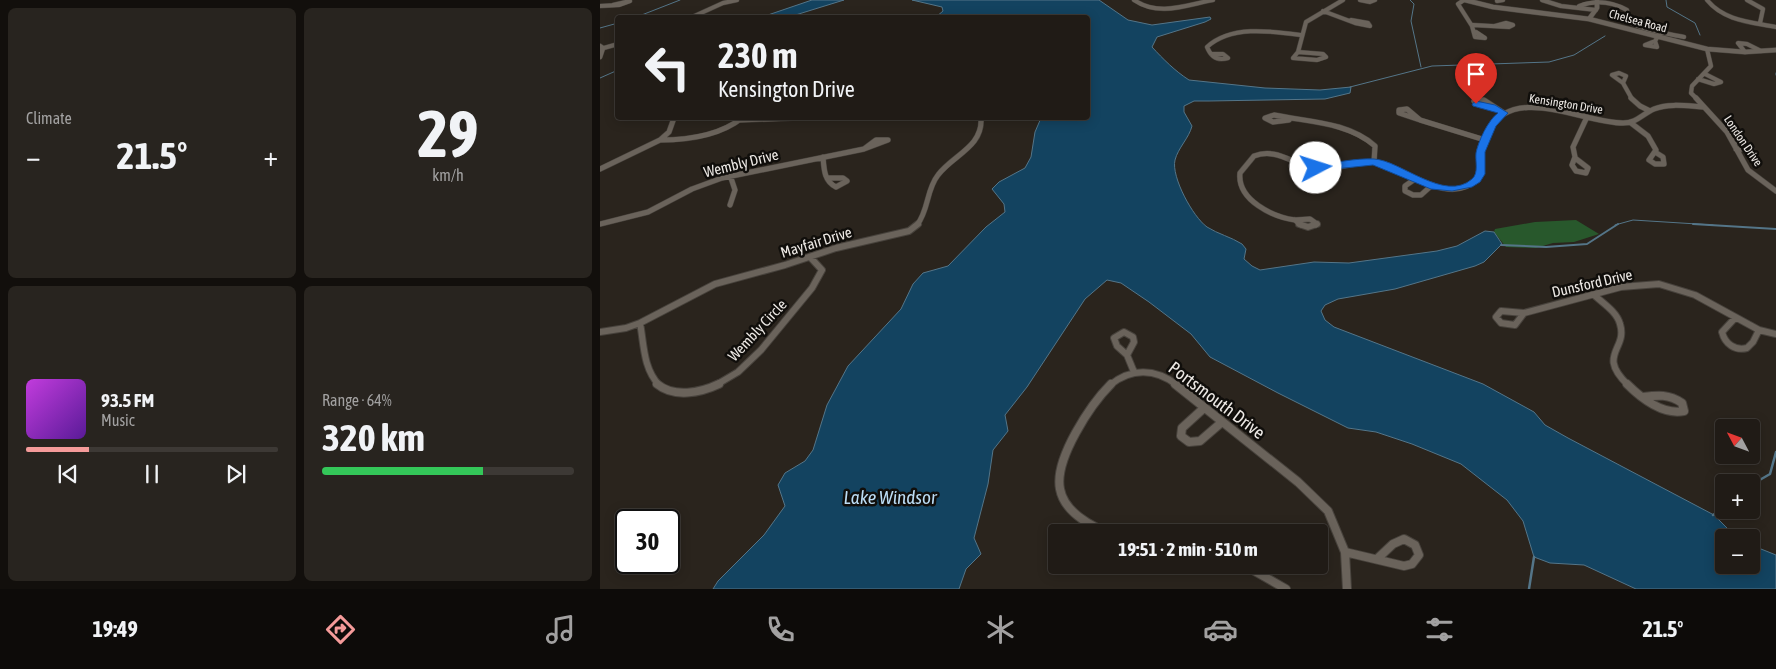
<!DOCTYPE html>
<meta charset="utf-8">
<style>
body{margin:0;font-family:"Asap Condensed",sans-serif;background:#28241f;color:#f1f3f6;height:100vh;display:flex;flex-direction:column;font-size:19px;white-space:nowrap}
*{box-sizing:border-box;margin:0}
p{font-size:16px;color:#a2a1a1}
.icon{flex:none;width:28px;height:28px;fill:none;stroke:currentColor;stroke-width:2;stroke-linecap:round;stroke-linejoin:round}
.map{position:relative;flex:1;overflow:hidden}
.panel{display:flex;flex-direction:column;gap:8px;padding:8px;background:#120f0c;width:600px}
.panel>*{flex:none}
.hud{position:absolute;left:15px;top:15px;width:475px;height:105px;border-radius:5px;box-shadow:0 2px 12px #0003,0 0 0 1px #3d3935;background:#201b16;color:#f1f3f6;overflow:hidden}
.needle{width:32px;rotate:311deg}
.buttons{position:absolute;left:1115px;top:419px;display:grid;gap:10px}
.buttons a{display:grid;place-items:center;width:45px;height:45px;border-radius:5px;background:#201b16;box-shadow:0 2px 12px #0003,0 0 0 1px #3d3935;font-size:25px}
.speed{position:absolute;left:15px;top:509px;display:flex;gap:10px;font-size:25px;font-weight:700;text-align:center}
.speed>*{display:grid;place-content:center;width:65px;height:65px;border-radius:50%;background:#201b16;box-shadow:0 2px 12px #0003,0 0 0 1px #3d3935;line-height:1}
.speed .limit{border:2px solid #111;border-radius:8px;background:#fff;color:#111}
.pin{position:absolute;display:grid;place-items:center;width:42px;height:42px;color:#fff;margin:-51px -21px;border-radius:50% 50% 50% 0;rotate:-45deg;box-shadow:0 0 5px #0007}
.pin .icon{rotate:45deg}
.me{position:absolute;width:55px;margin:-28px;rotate:85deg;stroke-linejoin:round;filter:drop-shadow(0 0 4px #0008)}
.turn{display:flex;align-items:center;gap:18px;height:105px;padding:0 20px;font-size:22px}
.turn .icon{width:65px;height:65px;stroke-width:2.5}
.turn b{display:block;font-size:35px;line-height:42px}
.big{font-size:38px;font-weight:700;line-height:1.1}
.panel .widget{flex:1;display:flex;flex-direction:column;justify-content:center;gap:8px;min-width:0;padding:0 18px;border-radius:8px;background:#28241f}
.panel .dial{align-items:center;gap:0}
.dial b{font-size:65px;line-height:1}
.song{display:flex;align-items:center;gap:15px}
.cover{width:60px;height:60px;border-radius:8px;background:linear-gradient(135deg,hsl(290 70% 55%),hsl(270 70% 35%))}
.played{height:5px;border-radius:2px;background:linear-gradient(90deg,#f59b9a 25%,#3d3935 25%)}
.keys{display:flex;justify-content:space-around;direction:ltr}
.heat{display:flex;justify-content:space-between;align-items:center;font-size:28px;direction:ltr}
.charge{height:8px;border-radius:4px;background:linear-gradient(90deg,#34c759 64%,#3d3935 0)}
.panel .tiles{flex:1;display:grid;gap:8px;grid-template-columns:repeat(2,1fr)}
.trip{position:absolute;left:448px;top:524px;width:280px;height:50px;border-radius:5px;background:#201b16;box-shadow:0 2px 12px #0003,0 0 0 1px #3d3935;font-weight:700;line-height:50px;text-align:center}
.dock{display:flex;height:80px;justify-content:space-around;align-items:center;background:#0d0b09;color:#a2a1a1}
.dock .icon{width:35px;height:35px}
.dock .active{color:#f59b9a}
.dock b{font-size:22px;color:#f1f3f6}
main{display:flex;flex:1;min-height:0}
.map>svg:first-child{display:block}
</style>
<main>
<section class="panel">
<div class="tiles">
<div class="widget"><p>Climate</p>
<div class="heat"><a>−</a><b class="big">21.5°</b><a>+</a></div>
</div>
<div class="widget dial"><b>29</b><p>km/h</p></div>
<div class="widget">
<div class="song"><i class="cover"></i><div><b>93.5 FM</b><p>Music</p></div></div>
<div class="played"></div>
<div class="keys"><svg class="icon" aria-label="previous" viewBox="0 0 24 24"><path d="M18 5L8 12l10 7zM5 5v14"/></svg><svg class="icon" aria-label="pause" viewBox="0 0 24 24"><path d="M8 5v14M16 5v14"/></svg><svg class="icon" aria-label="next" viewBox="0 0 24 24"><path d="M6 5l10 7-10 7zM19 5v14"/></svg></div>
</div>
<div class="widget"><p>Range · 64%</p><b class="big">320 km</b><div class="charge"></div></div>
</div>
</section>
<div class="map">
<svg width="1176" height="589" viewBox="0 0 1176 589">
<rect width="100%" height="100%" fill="#2a241d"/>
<path fill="#28582c" d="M976,220L999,234L974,242L953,243L936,248L906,247L894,232L895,229L935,222Z"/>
<path fill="#134360" stroke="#547588" d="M212,0H244L189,17H162Z
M312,0H499L528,20L552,25L610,17L611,19L605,22L557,37L552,47C563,59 575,71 589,80L665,88L720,90L751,87L750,93L725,99L609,101H594L584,106V112L592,126C589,138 578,148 575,160C571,177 593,217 607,227C618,234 631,237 642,244L646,249L644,259L652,266L660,270L714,262L749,263L837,251L857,246L885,231L894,232L902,244L884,262L875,266L795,289L738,299L725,305L721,311L725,320L734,327L883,384L934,412L945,425L968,438L1114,515L1136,537L1124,538V565H1151V545L1176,555V589H1036L984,565L950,563L934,557L923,521L907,500L861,464L812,444L776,432L748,428L678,393L610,357L591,334L549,302L521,283L507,280L485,299L427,387L405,415L408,431L393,450L388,484L374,538L381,554L366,569L359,589H113L118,581L164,535L185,506L178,485L185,473L205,461L213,450L227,405L248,366L301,309L313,284L323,273L348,266L386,227L405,212L404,204L392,189L399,182L425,168L431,157L435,132L441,118H488V18L336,17L343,11L342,7Z"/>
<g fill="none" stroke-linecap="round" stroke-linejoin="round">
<path stroke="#547588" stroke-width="1" d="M810,0L814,4L811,21L821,67
M1066,0L1067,7L1095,23L1100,35
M34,18L80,0
M0,28L18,23
M1176,73V75
M0,78L18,70
M750,87L832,66L949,62L974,55L1005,36
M1015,225L1033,220L1113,225"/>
<path stroke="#547588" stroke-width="2" d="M1093,224L1176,229
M901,245L946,247L987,244L1018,224"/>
<path stroke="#547588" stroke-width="2.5" d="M1151,485L1170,474L1176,452
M1113,515L1124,508
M929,589L934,557"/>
<g stroke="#47423c" stroke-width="5">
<path id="minor-far3" d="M534,0C559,17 586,5 613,0
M760,0L770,2L775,0
M864,0L858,4L872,26L875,37L885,38L876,32
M942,0L961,6L996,10
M1107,0C1124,21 1151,22 1176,27
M1147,0L1163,9L1160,23
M897,1L903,0
M0,6L19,5L30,1L13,5
M979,6C995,0 1012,2 1027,10L1028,21C1045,31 1065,33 1084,37
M723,11L755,23L770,26L768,23L751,20
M90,18L123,3L137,0
M873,25L909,27L913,25L906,23L895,26
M1055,41L1057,47L1045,45Z
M1055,41L1060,33
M0,49L18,44
M698,52L723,54L726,57L717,60L693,58Z
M698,52L706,22L743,0
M1145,52L1138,43L1147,44L1161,51
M611,54H623L628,58C618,61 611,57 607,47C631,25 671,31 701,35
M1019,73L1026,76L1023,83L1012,75Z
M1098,79L1114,84L1121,82L1105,74
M1023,83L1032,99
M1097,99L1091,93L1092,86L1111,66L1107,49"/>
</g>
<g stroke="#47423c" stroke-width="6">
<path id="minor-far2" d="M1031,98L1040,106L1050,111
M1096,98L1127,132L1148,170L1176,191
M892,107L879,105L874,101L884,100L904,113
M807,109L820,120L799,113V110Z
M140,120L193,118
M689,120L673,122L665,118L674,115C708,122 748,122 775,146L774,162
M820,120L885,140
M1031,123L1048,136L1056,150L1049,160L1055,164H1064L1063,157L1055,152
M60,140C88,140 119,136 142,118
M276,140H288L264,149Z
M1132,140L1147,144L1152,149H1136
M223,157C224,169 224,181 236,187L247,181L243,178H227
M975,158L988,168L986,173L976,171L972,165L975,157L973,147L987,117
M0,169L60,140L69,132L74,118
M130,175L135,190L130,205
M815,179L805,186V191L813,195H821L831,186
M695,220L701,225
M695,220C673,217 637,200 640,173L654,156C677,147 693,165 716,168C739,172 760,157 784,164C810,172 851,206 877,179C883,163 879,148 888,131C914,83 983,123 1023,123C1037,123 1042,114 1054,109C1069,103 1087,106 1103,107
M695,220L710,219L717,224L716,225
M0,224L48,212L92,189L122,178L264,149
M317,225C329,210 326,190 338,175C353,155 383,147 381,118"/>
</g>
<g stroke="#47423c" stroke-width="8">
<path id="minor-far1" d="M699,224L708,227L717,224
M994,295C1003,303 1017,312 1020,324C1028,350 996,354 1028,385
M901,311L924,313L915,325L901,323L896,317Z
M924,313L1021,287L1059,284L1095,295L1159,330L1176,334
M1135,318L1122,332C1125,344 1135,351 1147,348L1153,342L1159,330
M40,323C44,344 43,368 59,385
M0,332L26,328L40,323L115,284L185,265L236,248L309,231L318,224
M524,332L533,337L534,342L527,355L517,346L514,338Z
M527,355L534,372
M116,385L138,372L161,350L212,288L222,270L211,258
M510,385C531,368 555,368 577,385"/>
</g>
<g stroke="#47423c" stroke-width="10">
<path id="minor" d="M57,384C74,398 100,393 119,384
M575,384L698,482L728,511L745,552L747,589
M1027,384C1041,398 1063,415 1084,411L1082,403C1069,394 1058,395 1043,397
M604,408L582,428L581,436L589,442L600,441L622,422
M506,532C487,524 464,511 460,489C454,459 491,404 511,384
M745,552L804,566L812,564L819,555L815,545L804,539L793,544L777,559
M638,565L651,569L686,589"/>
</g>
<g stroke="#47423c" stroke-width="5.5">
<path id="tertiary" d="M865,0L893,7L989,19L1107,49L1145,52L1176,50
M989,19L997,8V0
M0,46L3,48L0,57"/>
</g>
<use href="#minor-far3" stroke="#6a635b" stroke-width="4"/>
<use href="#minor-far2" stroke="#6a635b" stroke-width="5"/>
<use href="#minor-far1" stroke="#6a635b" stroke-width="6"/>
<use href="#minor" stroke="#6a635b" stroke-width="8"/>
<use href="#tertiary" stroke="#6a635b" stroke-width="4.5"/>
</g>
<path fill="#1a73e8" stroke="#114b97" d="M876,101L895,105L908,113L896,126L885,152V174L880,182L872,187L852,191L831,189L773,165L716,171L712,168L716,165C735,163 755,158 774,159C800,160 845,203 872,179C879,173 875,161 876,153C878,142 888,120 898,113L873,106L872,104Z"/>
<g text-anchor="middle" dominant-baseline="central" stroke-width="5" stroke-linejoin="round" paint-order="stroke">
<g font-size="12" fill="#ede9e5" stroke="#100e0b">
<text transform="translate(1038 21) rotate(15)">Chelsea Road</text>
<text transform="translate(966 104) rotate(9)">Kensington Drive</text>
<text transform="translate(1143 141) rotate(56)">London Drive</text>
</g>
<g font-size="15" fill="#ede9e5" stroke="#100e0b">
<text transform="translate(141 163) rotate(-14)">Wembly Drive</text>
<text transform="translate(216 242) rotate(-17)">Mayfair Drive</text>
<text transform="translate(992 283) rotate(-13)">Dunsford Drive</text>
<text transform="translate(157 330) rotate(-47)">Wembly Circle</text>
</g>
<g font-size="18" fill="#ede9e5" stroke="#100e0b">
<text transform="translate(617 400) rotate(37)">Portsmouth Drive</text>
</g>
<g font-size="19" font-style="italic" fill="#bcddf5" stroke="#100e0b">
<text x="290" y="497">Lake Windsor</text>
</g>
</g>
</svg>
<div class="buttons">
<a><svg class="needle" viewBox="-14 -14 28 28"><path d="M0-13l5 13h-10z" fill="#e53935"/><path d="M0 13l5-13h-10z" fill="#a2a1a1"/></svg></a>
<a>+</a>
<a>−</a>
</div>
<div class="speed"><div class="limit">30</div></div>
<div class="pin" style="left:876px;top:104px;background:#d93025"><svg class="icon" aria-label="arrive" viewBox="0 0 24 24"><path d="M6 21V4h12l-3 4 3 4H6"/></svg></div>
<svg class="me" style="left:716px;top:168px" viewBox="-20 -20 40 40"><circle r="19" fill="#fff"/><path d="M0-13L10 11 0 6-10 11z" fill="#1a73e8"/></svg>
<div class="trip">19:51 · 2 min · 510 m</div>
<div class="hud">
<div class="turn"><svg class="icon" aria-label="left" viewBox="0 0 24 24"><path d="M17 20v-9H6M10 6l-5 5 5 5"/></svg><div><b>230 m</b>Kensington Drive</div></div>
</div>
</div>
</main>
<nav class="dock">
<b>19:49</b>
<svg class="icon active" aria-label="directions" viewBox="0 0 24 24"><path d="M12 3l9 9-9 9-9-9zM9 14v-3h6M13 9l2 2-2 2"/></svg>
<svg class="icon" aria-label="music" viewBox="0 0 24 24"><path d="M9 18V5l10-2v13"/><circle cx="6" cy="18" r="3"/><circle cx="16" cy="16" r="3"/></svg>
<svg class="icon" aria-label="phone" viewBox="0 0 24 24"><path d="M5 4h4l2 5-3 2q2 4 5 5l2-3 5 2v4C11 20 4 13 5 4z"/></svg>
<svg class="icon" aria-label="climate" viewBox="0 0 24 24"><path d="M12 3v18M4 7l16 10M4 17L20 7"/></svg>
<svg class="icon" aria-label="car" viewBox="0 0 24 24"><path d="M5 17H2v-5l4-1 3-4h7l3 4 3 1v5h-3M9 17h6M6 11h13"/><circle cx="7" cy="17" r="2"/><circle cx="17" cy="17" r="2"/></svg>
<svg class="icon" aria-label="filters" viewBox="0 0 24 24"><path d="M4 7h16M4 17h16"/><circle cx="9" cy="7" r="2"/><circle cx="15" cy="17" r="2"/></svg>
<b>21.5°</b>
</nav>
